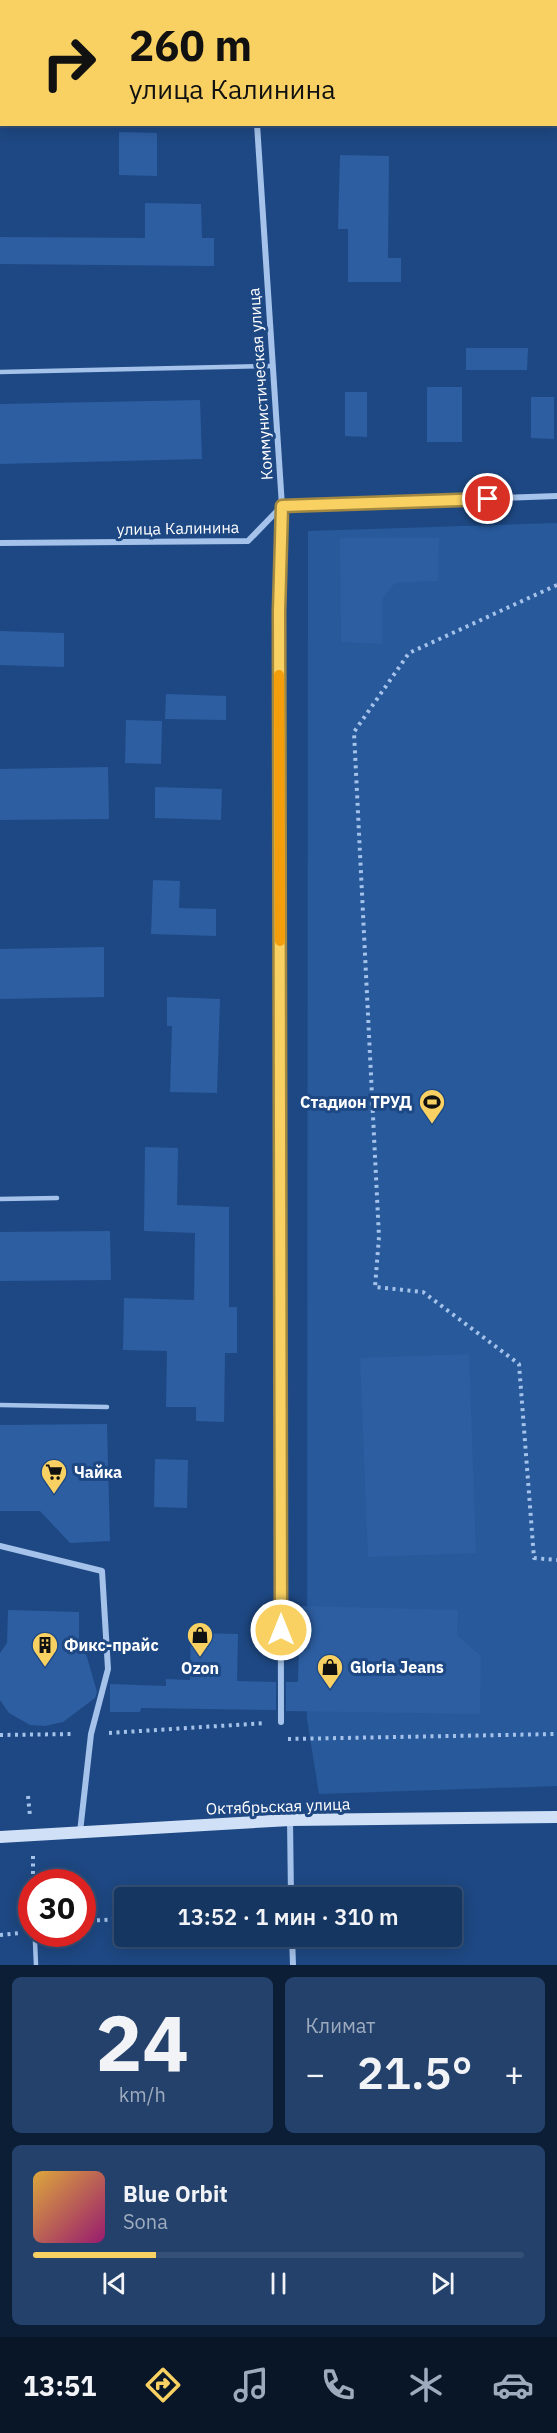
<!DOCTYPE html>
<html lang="ru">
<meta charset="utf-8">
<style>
body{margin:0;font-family:"IBM Plex Sans",sans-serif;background:#23416b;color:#f1f3f6;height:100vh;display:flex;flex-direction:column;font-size:22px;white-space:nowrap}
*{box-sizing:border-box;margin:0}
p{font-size:20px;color:#9eabbe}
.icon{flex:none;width:33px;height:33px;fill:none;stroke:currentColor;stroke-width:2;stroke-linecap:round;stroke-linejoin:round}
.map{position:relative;height:1965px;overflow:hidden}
.drawer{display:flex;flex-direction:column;gap:12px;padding:12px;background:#0c1e36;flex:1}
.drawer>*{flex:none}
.banner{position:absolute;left:0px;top:0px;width:558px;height:126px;box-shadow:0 3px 15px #0003,0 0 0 2px #355077;background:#f9d163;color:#111;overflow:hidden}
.speed{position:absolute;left:18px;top:1869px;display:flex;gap:12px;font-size:30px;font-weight:700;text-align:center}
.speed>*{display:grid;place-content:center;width:78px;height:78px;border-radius:50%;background:#163662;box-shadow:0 3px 15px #0003,0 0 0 2px #355077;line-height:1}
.speed .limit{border:9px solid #d22;background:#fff;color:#111}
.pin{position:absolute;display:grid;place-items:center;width:51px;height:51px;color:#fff;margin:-26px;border:3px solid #fff;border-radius:50%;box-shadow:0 2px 6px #0007}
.me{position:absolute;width:66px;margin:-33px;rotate:0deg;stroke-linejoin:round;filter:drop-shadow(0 0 4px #0008)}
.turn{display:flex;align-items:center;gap:21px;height:126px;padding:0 30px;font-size:27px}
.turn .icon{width:78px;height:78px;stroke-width:2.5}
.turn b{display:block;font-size:42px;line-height:51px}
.big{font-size:45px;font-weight:600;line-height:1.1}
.drawer .card{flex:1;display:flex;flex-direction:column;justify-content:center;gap:9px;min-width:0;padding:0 21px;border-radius:9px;background:#23416b}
.drawer .dial{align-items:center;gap:0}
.dial b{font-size:78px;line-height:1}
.song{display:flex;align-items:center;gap:18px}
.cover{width:72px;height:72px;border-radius:9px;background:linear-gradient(135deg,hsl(40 70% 55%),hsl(320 70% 35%))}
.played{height:6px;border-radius:3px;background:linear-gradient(90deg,#f9d163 25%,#355077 25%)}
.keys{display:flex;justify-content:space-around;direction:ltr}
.heat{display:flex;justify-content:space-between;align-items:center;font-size:33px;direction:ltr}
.drawer .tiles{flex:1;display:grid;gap:12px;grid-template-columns:1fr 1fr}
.card:last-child{grid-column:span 2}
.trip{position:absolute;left:114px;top:1887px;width:348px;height:60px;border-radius:6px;background:#163662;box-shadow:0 3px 15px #0003,0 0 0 2px #355077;font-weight:600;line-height:60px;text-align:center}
.dock{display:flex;height:96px;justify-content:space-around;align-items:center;background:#091627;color:#9eabbe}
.dock .icon{width:42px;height:42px}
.dock .on{color:#f9d163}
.dock b{font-size:27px;color:#f1f3f6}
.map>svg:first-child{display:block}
</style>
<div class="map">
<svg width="557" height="1965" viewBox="0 0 557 1965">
<rect width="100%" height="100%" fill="#1e4883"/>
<path fill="#27599b" d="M557,523V1786L319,1794L307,1719L308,531Z"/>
<path fill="#2d5ea1" d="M119,132L157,133V176L119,175Z
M340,155L389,156L388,258H401V282H348V229H338Z
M145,203L201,204L202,238H214V266L0,264V237L145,238Z
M466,348H528L527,370H466Z
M427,387H462V442H427Z
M345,392H367V437L345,436Z
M531,397H554V439L531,438Z
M200,400L202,459L0,464V404Z
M340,538H439L438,581L395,583L382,599V644L341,642Z
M0,631L64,633V667L0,665Z
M166,694L226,696V720L165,719Z
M126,720L162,721L161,764L125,763Z
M108,767L109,819L0,820V769Z
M155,787L222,789L221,820L155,818Z
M153,880L180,881L179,908L216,909V936L151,934Z
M104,947V997L0,999V949Z
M167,997L220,999L217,1093L170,1092L172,1026H167Z
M145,1147L178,1148L177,1205L229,1207V1307H237V1353H225L224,1422L196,1421V1407H166L167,1351L123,1350L124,1298L194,1300L195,1233L144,1231Z
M110,1231L111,1280L0,1281V1232Z
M469,1354L476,1553L368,1557L360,1358Z
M107,1424L110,1541L70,1543L40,1511H0V1425Z
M155,1459L188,1460L187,1508L154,1507Z
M300,1606L458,1610L457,1635L481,1656L480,1714L286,1711V1682H298Z
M8,1610L79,1612V1644L87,1657L97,1692L95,1698L63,1722L45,1726L30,1725L9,1713L0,1700V1653L7,1643Z
M191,1633L238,1634L237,1681L276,1682V1710L141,1708L140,1712H110V1684L166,1686V1679L190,1680Z"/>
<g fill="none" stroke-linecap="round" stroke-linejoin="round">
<path stroke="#a4c2ea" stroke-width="4" stroke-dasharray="3 4.5" stroke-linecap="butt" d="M557,585L409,653L354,732L379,1237L375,1287L423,1292L519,1364L534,1558L557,1560
M109,1733L266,1723
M0,1735L74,1734
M288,1739L557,1734
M28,1796L30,1816
M33,1856V1882
M82,1921L124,1919
M0,1935L20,1933"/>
<path stroke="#a4c2ea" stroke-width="4.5" d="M0,372L272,366
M0,1199L57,1198
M0,1405L107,1407
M35,1942L36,1965"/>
<path stroke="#a4c2ea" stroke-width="6" d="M250,0V2
M257,124L282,506L279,611L281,1722
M0,543L248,541L282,506L557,496
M0,1546L102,1571L108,1669L91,1734L80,1832
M290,1820L291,1898
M292,1936L293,1965"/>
<path stroke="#d0e0f7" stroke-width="12" d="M0,1837L290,1820L557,1817"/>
</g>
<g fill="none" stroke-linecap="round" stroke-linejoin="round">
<g stroke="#a28840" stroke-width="15">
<path id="route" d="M281,1630L279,611L282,506L488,499"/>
</g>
<use href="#route" stroke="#f9d163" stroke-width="10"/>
<path stroke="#f59e0b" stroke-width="10" d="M279,675L280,941"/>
</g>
<defs>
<g id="stadium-pin" transform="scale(1.35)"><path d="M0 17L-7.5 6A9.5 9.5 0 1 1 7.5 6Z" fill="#f9d163" stroke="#1e4883"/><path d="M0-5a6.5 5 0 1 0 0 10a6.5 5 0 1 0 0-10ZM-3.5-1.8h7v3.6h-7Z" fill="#111"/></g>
<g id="supermarket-pin" transform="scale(1.35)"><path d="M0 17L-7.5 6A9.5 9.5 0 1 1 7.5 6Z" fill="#f9d163" stroke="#1e4883"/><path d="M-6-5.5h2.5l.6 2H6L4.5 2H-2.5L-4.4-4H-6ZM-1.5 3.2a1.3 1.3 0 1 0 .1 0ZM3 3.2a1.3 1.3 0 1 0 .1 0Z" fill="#111"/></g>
<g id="shop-pin" transform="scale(1.35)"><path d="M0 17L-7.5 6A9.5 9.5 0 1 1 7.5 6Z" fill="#f9d163" stroke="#1e4883"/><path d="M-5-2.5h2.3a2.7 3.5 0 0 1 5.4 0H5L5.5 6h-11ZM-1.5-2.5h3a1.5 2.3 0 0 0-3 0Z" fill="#111"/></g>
<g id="building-pin" transform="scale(1.35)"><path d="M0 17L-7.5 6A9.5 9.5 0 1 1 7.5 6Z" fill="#f9d163" stroke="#1e4883"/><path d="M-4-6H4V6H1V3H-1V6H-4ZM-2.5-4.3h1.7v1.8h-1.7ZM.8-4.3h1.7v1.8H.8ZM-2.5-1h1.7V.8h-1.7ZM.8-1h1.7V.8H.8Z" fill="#111"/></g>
</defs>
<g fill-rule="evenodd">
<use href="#stadium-pin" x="432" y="1102"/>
<use href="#supermarket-pin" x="54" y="1472"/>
<use href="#shop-pin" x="200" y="1635"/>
<use href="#building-pin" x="45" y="1645"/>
<use href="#shop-pin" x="330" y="1667"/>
</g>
<g text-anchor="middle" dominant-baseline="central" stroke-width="6" stroke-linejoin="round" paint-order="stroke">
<g font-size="16" fill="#fff" stroke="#1e4883">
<text transform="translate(260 384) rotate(-94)">Коммунистическая улица</text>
<text transform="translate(178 528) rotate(-1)">улица Калинина</text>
<text transform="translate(278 1806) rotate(-2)">Октябрьская улица</text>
</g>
<g font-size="16" font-weight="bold" fill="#fff" stroke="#1e4883" text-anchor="start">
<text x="412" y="1102" text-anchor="end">Стадион ТРУД</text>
<text x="74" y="1472">Чайка</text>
<text x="64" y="1645">Фикс-прайс</text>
<text x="350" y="1667">Gloria Jeans</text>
<text x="200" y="1668" text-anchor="middle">Ozon</text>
</g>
</g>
</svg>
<div class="speed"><div class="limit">30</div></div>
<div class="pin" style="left:488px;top:499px;background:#d93025"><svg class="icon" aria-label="arrive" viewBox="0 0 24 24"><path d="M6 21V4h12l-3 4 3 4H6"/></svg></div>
<svg class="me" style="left:281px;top:1630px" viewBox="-20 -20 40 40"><circle r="17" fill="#f9d163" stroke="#fff" stroke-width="3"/><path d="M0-11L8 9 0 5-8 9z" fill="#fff"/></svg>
<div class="trip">13:52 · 1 мин · 310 m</div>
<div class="banner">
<div class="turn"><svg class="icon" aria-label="right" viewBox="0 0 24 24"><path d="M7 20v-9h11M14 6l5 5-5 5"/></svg><div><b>260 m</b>улица Калинина</div></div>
</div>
</div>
<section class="drawer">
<div class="tiles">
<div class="card dial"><b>24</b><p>km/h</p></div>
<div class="card"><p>Климат</p>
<div class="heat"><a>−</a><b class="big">21.5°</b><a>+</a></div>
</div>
<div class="card">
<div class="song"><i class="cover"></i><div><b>Blue Orbit</b><p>Sona</p></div></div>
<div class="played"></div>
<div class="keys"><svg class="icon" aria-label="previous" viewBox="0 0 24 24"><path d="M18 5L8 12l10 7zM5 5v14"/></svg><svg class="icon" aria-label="pause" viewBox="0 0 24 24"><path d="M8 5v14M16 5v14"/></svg><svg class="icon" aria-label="next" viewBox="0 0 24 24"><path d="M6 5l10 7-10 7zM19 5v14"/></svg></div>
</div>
</div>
</section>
<nav class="dock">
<b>13:51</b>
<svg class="icon on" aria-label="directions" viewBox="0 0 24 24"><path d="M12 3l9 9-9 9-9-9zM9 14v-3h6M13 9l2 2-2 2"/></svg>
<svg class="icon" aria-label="music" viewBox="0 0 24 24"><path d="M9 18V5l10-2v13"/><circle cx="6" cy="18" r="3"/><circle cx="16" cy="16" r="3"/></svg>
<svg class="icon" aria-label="phone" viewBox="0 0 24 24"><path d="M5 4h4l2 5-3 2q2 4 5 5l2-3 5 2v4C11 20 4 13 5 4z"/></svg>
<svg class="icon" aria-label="climate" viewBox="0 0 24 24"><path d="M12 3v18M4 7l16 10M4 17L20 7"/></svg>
<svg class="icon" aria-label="car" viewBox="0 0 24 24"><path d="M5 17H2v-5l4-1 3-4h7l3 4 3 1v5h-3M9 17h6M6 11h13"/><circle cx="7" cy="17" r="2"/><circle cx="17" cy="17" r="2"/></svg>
</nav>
